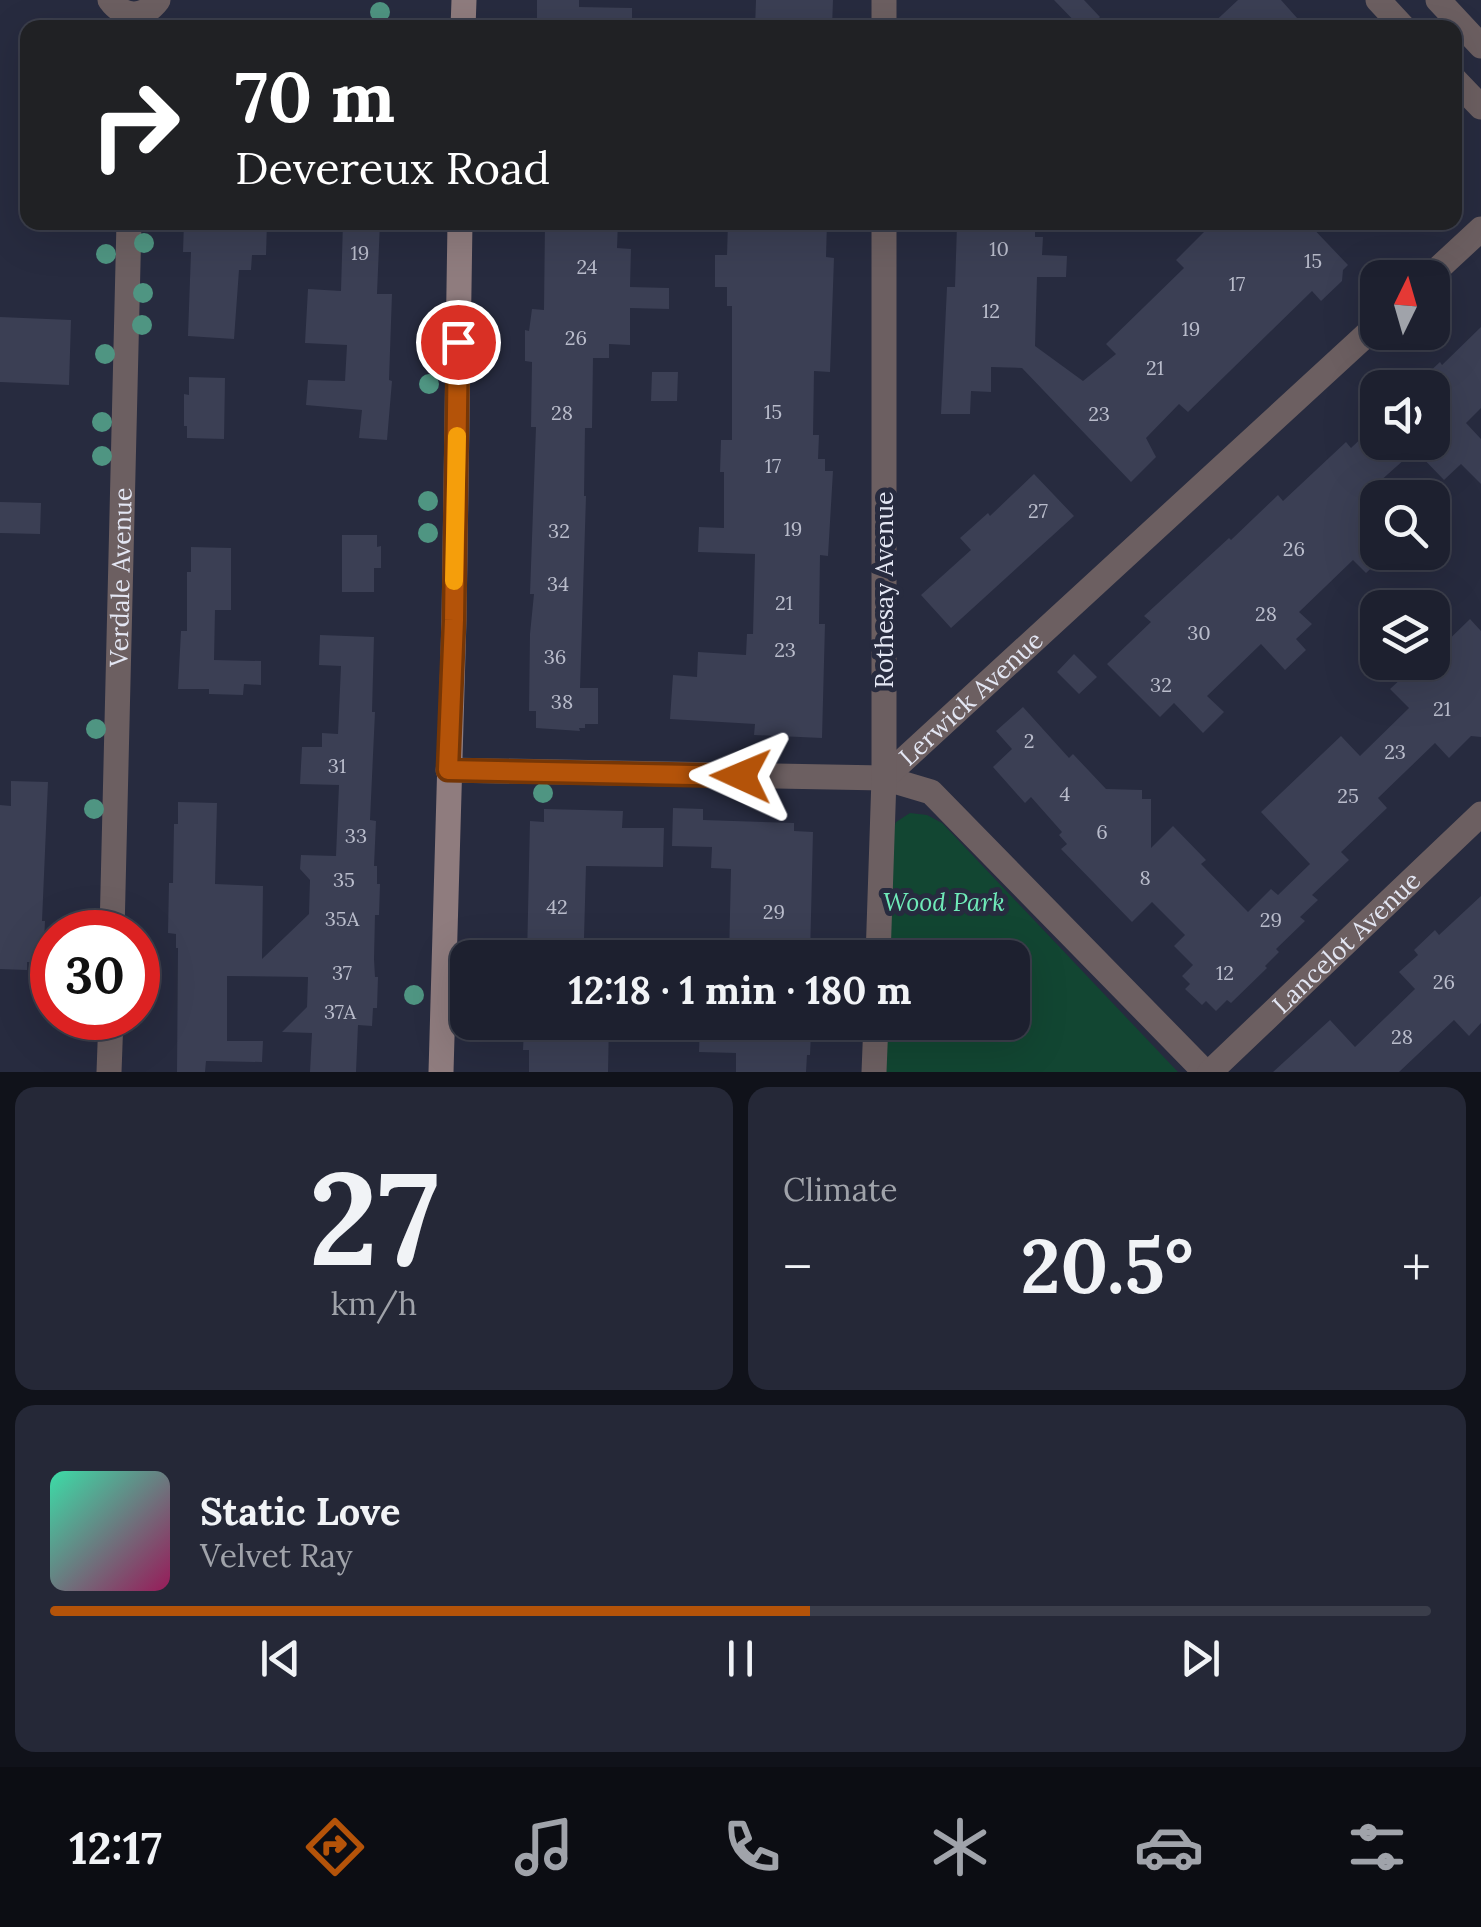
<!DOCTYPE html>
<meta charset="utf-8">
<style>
body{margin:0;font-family:Lora,serif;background:#252837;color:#f1f3f6;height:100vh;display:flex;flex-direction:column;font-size:38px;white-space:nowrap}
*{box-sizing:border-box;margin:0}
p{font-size:32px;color:#a0a3aa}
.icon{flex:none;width:55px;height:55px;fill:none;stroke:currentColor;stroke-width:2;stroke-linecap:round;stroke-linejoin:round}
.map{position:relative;height:1072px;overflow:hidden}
.side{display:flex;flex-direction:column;gap:15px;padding:15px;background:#10121a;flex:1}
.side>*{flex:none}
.banner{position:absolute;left:20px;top:20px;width:1442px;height:210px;border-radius:20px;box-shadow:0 10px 40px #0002,0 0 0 2px #3b3e4b;background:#202124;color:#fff;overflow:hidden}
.needle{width:65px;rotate:5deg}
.tools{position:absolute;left:1360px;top:260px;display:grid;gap:20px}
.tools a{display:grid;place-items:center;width:90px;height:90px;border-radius:20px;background:#1d202f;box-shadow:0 10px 40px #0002,0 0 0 2px #3b3e4b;font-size:50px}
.speed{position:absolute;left:30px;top:910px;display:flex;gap:20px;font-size:50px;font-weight:700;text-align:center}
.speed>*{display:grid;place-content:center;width:130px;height:130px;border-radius:50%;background:#1d202f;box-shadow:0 10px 40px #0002,0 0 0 2px #3b3e4b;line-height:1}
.speed .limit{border:15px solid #d22;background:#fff;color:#111}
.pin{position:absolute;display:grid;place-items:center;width:85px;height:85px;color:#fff;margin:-42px;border:5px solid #fff;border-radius:50%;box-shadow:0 2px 10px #0007}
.me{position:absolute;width:110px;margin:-55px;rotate:271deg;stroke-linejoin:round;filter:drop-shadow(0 0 8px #0008)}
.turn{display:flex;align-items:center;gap:35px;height:210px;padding:0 50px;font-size:45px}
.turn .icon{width:130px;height:130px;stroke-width:2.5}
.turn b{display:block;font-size:70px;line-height:85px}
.big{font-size:75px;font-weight:700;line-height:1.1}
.side .widget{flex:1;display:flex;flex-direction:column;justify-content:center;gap:15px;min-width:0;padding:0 35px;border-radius:20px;background:#252837}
.side .dial{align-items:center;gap:0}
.dial b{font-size:130px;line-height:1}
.song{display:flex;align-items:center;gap:30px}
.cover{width:120px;height:120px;border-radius:15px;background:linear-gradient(135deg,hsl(160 70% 55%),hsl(330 70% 35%))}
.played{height:10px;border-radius:5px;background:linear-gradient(90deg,#b45309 55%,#3b3e4b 55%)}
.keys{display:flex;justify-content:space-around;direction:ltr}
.heat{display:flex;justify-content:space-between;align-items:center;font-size:55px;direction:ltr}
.side .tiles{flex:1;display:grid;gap:15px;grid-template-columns:1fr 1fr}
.widget:last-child{grid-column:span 2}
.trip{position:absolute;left:450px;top:940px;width:580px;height:100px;border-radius:20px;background:#1d202f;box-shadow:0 10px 40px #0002,0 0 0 2px #3b3e4b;font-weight:700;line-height:100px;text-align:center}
.tabs{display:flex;height:160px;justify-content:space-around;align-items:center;background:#0c0d13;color:#a0a3aa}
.tabs .icon{width:70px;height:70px}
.tabs .on{color:#b45309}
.tabs b{font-size:45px;color:#f1f3f6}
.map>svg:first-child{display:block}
</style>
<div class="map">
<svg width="1481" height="1072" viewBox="0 0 1481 1072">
<rect width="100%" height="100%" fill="#272b3f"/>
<path fill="#124632" d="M910,813L927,815L942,823L1178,1072H885L886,1023L1012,1022V958L888,957L891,835L896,822Z"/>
<path fill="#3b3f54" d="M537,0H579V7L632,8V28H537Z
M756,0H833L832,28H755Z
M1054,0H1084L1100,17L1089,28H1081Z
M1238,0H1281L1306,28H1208Z
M184,222H267L266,255H252L251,270H239L234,339L188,336L191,252H183Z
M343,222H380L377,294H392L389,380L392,381L387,440L359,438L362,410L306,405L308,380L345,381L347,345L305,343L308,289L341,291Z
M545,222H618L617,248L631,249L630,287L669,288V309L630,308V345L609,344V358H593L592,428H585L584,496H586L580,688H598V724H585V728H579L580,731L536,728V711H529L530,634L534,594H530L536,427H531L532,362L525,361V330L529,331L532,309L544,310Z
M728,222H827L826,257L834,258L830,372L814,371L813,435H819L818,459H825V471H833L828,556L820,555L819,624H825L822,738L754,735L755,724L670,719L673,675L697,677L698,652L746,655L747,634H753L755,554L698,552L699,527L724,528V472H720L721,440H732V306H727V287H715V255H727Z
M1214,222H1307L1348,265L1343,270L1342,281L1321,301L1312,291L1188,412L1179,404L1146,438L1156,457L1131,482L1022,368L991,367V392L971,391L970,414H941L947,287H955L957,225L1035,227V237H1043L1042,255L1067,256L1066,277H1037L1035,346L1083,381L1116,354L1106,344L1184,268L1176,260Z
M0,317L71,320L69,385L0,382Z
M1481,327V408L1466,423L1481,439V484L1461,464L1444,480L1415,450L1360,499L1378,516V562L1366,573L1353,560L1299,612L1312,624L1296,639L1306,650L1285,670L1261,644L1207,696L1224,712L1203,733L1174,703L1160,717L1107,664L1151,622L1144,616L1229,538L1231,540L1278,495L1283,501L1346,442L1351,448L1370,430L1378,439V442H1432V388H1412L1440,362L1442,365Z
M652,372H678L677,401H651Z
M189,377L225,378L224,439L187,438V426H184V394L189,395Z
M1034,474L1074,516L951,628L921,595L971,550L960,538L988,513L990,516Z
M0,502L41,503L40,534L0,533Z
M342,535H377V547L381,546V568H374V592H342Z
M191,547L231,548V610H215L214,660L261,661V685L244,684L243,695L209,694V689H178L181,631H187V572H191Z
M1470,619L1481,631V737L1471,736L1449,758L1435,743L1378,798L1387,808L1341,852L1349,860L1312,895L1318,900L1300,917L1305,921L1276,949L1279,952L1265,966L1267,968L1231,1003L1227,1000L1216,1011L1206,1001L1202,1005L1185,989L1190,984L1182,976L1193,965L1174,946L1185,935L1152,902L1132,922L1061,849L1067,844L1059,835L1062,832L1031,797L1025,803L993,767L1012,749L996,731L1023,707L1069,758L1073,754L1106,789L1142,790V799H1151V848L1173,826L1206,860L1201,864L1248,912L1271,889L1278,895L1310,864L1261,812L1341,736L1360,756L1409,708L1390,689L1403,677L1388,662H1432V656Z
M320,635L374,637L372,712H375L370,820L376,821L374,866H377V884H380L379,915H375L374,959L375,977H378L377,1008H373L372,1026L358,1025L356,1072H310L312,1033L282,1032L307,1007L308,977L227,976V1041H263L262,1062L206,1061L205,1072H177L178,948H176V934L168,933L169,883H173L174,824H178V802L217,803L215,884L263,886L262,959L309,914L310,880L300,869L301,855L336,856L339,785L300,784L302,747H322V733L338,734L341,666L319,665Z
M1074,654L1097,677L1079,694L1057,672Z
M11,781L48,782L42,921H45L43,962H27V970L0,969V805L11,806Z
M673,808L703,809V820L794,823V831L813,832L810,958H729L731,869L711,868L712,847L672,846Z
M544,809L623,811L622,828H664L663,867L586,866L584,938L625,939V958H527L530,821L544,822Z
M1481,896V1023L1469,1036L1454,1020L1399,1072H1273L1330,1020L1355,1047L1415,989L1399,972L1418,955L1414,950L1435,930L1439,935Z
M534,1022H609L608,1072H529V1050H523L524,1029L534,1030Z
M700,1022H804V1033H811L810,1055H807L806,1072H736V1053L699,1052Z"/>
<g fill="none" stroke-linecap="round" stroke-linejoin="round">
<g stroke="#6c5f61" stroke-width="25">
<path d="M110,0C123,18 144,19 158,0"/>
<path d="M1378,0L1404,28"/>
<path d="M1438,0L1481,46"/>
<path d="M884,28V0"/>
<path d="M1455,80L1481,107"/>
<path d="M1428,278L1481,229"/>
<path d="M448,770L884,778L931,792L1205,1072"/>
<path id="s1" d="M884,778L1378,324"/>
<path id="s2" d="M112,932L129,222"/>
<path d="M878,958L884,778V222"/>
<path d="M109,1072L111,1018"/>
<path d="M874,1072L876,1022"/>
<path id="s3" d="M1210,1072L1481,814"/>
</g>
<path stroke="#8f7c7e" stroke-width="25" d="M463,28L464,0
M441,1072L454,619L460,222"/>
</g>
<g fill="#4f9582">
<circle cx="380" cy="12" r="10"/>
<circle cx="144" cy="243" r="10"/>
<circle cx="106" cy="254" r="10"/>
<circle cx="143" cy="293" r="10"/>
<circle cx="433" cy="324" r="10"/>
<circle cx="142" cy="325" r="10"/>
<circle cx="105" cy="354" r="10"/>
<circle cx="429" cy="384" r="10"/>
<circle cx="102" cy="422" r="10"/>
<circle cx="102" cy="456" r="10"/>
<circle cx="428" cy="501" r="10"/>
<circle cx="428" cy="533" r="10"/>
<circle cx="96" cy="729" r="10"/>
<circle cx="543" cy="793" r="10"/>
<circle cx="94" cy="809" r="10"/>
<circle cx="414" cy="995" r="10"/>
</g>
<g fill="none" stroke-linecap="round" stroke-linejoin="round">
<g stroke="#753606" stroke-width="25">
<path id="route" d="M458,342L454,620L448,770L741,776"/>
</g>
<use href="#route" stroke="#b45309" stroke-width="18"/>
<path stroke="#f59e0b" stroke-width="18" d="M454,581L457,436"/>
</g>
<g text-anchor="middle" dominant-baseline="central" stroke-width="10" stroke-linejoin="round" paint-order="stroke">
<g font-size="20" fill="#b9bccb">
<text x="999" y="248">10</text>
<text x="360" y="252">19</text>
<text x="1313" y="260">15</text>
<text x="587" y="266">24</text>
<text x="1237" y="283">17</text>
<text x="991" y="310">12</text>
<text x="1191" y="328">19</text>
<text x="576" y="337">26</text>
<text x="1155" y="367">21</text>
<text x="773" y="411">15</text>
<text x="562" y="412">28</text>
<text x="1099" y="413">23</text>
<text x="773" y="465">17</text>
<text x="1038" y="510">27</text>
<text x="793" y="528">19</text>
<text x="559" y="530">32</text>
<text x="1294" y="548">26</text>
<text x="558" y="583">34</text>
<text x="784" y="602">21</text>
<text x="1266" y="613">28</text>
<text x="1199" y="632">30</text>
<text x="785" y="649">23</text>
<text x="555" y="656">36</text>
<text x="1161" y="684">32</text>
<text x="562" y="701">38</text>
<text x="1442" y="708">21</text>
<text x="1029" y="740">2</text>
<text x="1395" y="751">23</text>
<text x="337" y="765">31</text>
<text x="1065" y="793">4</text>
<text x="1348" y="795">25</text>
<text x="1102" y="831">6</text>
<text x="356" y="835">33</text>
<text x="1145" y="877">8</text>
<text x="344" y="879">35</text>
<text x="557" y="906">42</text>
<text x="774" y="911">29</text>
<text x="342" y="918">35A</text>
<text x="1271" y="919">29</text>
<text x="342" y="972">37</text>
<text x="1225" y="972">12</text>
<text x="1444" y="981">26</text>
<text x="340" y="1011">37A</text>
<text x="1402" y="1036">28</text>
</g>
<g font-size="25" fill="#e3e6f3" stroke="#272b3f">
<text stroke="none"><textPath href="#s2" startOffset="355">Verdale Avenue</textPath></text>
<text transform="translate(884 590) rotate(-90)">Rothesay Avenue</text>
<text stroke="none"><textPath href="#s1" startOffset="118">Lerwick Avenue</textPath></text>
<text stroke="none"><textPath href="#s3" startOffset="188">Lancelot Avenue</textPath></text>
</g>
<g font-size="25" font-style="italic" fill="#6febb9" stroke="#272b3f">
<text x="944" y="902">Wood Park</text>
</g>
</g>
</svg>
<div class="tools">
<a><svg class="needle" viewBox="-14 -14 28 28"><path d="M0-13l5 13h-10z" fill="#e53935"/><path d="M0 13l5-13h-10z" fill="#a0a3aa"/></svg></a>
<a><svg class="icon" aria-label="sound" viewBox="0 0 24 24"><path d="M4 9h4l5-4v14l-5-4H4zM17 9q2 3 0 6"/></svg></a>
<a><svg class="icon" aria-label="search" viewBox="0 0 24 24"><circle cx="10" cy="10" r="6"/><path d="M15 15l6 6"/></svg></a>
<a><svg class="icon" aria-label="layers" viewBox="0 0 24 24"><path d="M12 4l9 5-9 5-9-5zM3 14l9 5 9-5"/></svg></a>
</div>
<div class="speed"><div class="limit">30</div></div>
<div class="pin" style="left:458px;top:342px;background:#d93025"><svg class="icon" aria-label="arrive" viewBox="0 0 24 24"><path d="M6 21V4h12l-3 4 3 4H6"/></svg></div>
<svg class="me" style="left:741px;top:776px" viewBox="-20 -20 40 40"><path d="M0-17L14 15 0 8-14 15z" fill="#b45309" stroke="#fff" stroke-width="4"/></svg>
<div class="trip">12:18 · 1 min · 180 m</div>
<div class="banner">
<div class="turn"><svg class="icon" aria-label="right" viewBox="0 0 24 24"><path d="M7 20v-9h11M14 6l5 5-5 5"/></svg><div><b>70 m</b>Devereux Road</div></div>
</div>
</div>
<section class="side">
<div class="tiles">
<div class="widget dial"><b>27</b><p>km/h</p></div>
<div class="widget"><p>Climate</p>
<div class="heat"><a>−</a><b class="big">20.5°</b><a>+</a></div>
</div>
<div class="widget">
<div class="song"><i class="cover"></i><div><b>Static Love</b><p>Velvet Ray</p></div></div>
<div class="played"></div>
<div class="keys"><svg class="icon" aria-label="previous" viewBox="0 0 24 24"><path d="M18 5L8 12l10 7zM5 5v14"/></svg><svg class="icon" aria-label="pause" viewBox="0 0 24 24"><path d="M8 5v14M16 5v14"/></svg><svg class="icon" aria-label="next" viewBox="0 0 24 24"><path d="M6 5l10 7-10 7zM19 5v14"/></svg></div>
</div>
</div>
</section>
<nav class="tabs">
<b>12:17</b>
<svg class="icon on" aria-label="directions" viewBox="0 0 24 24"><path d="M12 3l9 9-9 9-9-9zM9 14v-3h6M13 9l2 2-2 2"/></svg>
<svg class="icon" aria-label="music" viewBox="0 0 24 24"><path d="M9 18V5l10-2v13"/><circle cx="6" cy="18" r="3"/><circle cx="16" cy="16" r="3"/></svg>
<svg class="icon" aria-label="phone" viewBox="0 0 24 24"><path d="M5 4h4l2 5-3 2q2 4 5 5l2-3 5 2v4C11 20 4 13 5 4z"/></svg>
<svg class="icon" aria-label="climate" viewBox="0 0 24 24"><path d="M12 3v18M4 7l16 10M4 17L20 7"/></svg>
<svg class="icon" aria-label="car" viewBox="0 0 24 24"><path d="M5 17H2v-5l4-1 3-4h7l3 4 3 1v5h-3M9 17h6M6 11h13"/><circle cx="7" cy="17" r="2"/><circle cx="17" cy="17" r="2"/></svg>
<svg class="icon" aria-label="filters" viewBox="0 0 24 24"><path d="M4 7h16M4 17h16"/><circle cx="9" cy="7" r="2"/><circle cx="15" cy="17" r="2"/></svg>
</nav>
